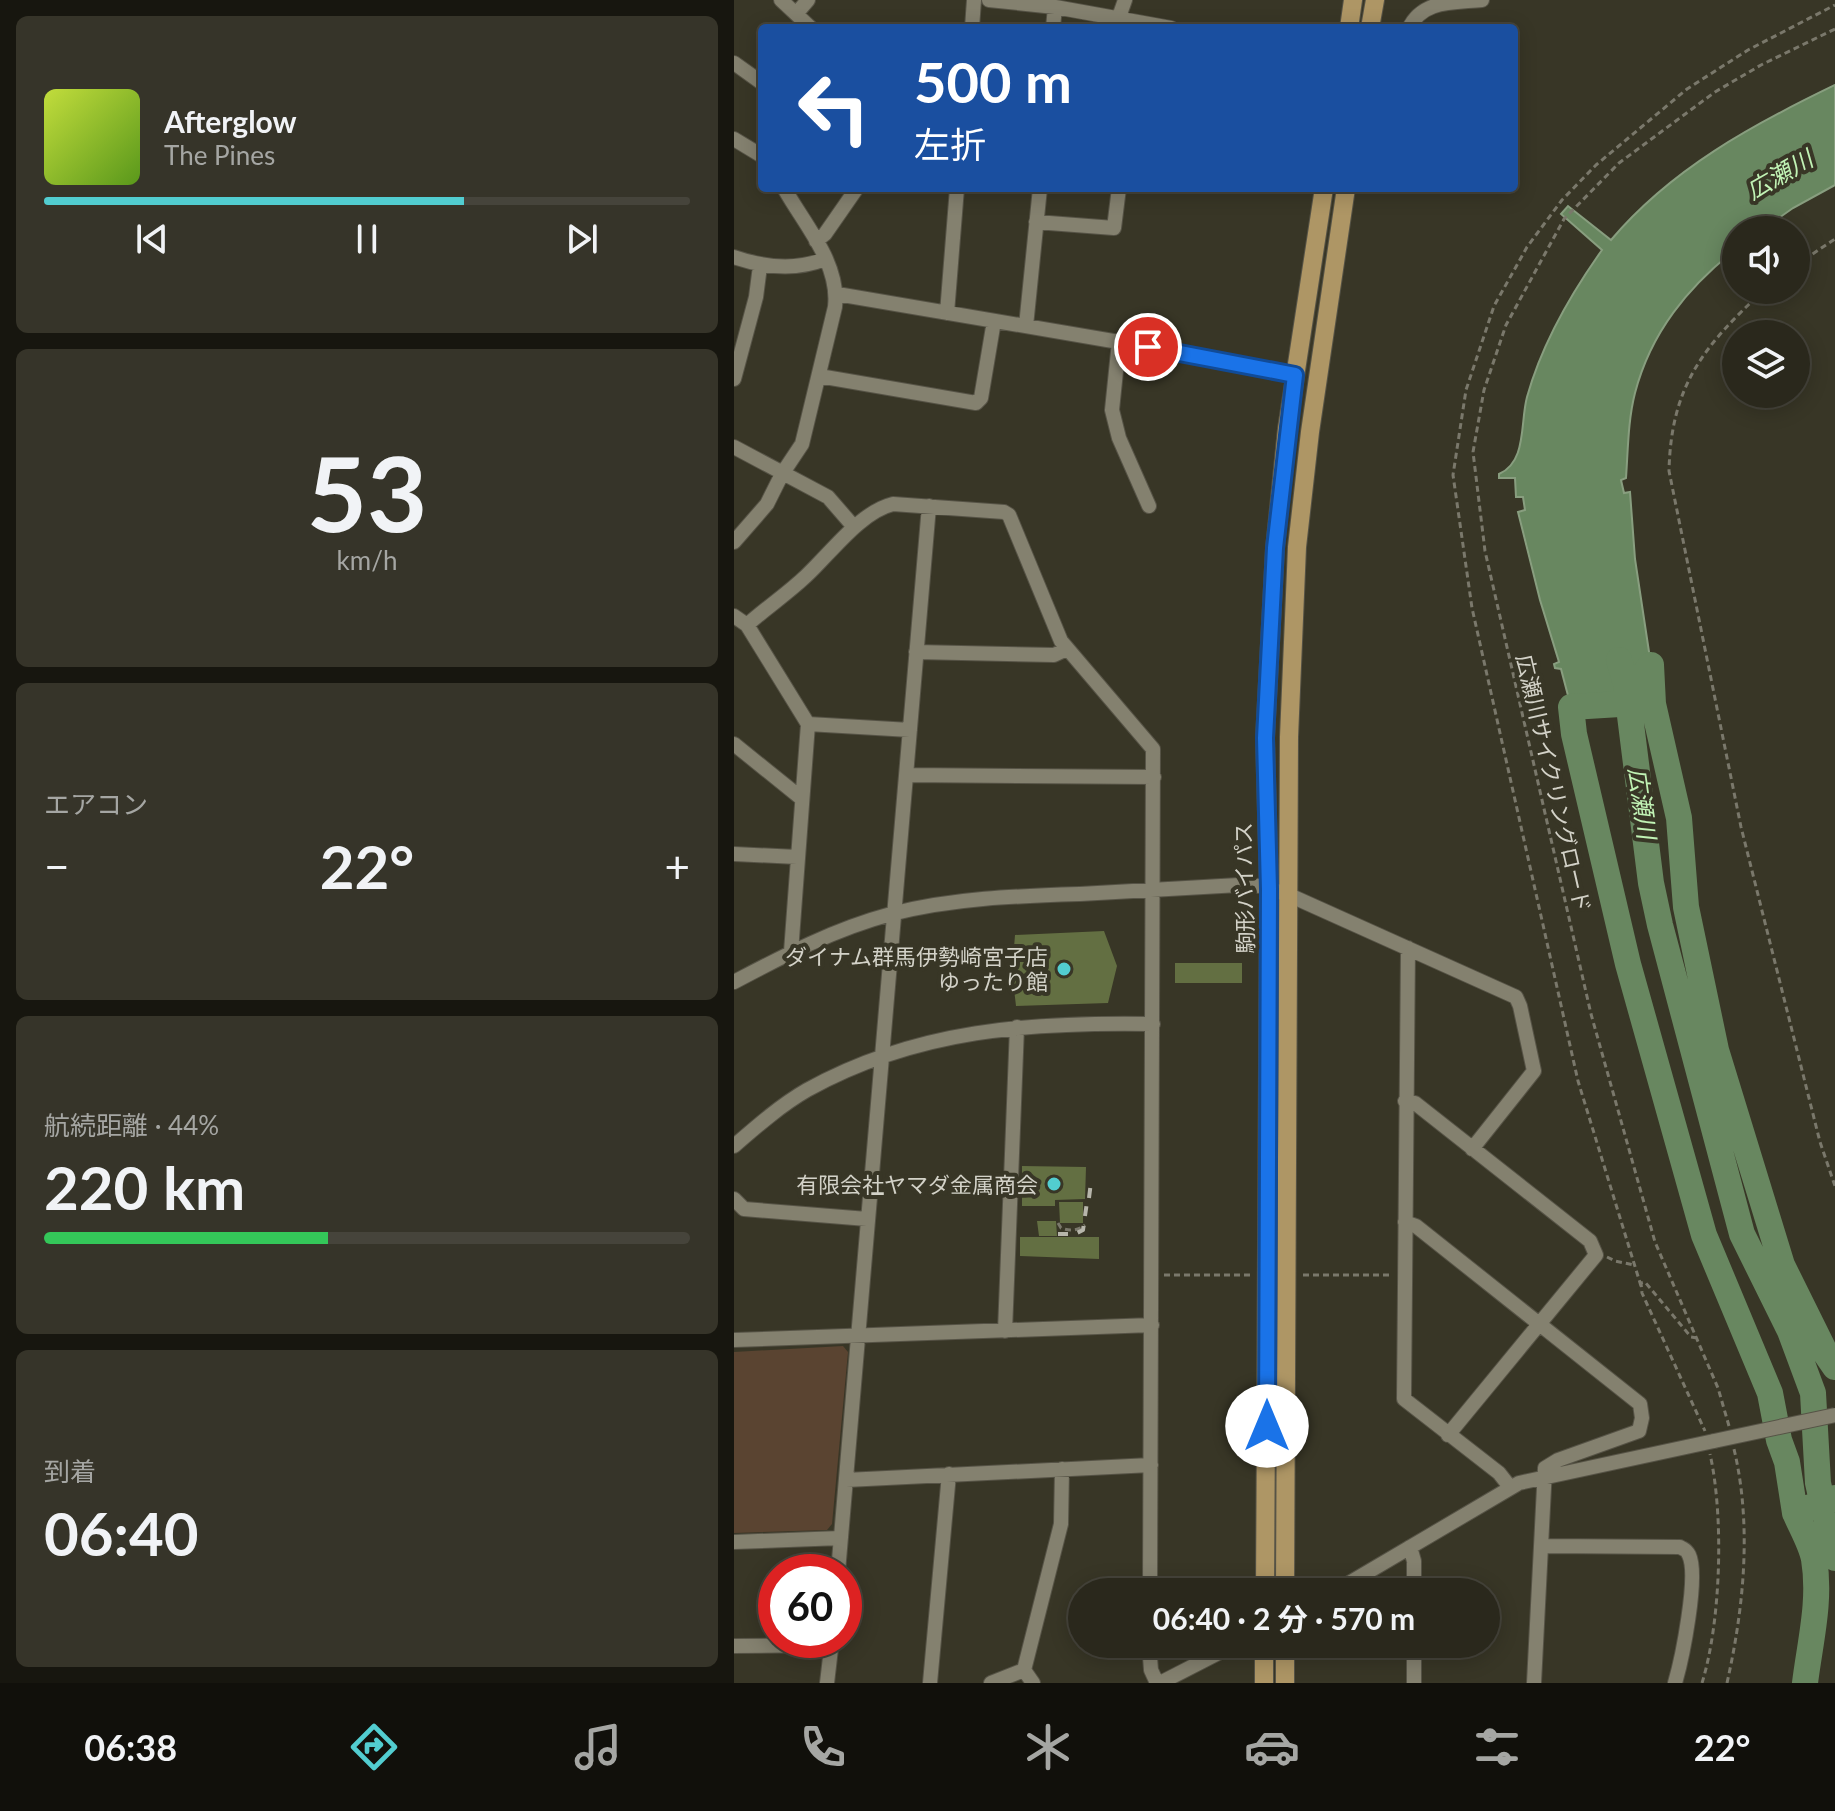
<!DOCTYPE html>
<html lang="ja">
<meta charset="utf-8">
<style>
body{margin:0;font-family:Lato,"Noto Sans JP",sans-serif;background:#363429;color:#f1f3f6;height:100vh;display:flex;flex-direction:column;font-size:30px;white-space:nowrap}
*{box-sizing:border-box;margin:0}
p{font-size:26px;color:#a5a6a3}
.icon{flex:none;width:44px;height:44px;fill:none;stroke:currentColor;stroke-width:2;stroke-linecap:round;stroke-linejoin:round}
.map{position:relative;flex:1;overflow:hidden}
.sheet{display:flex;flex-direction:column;gap:16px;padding:16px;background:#17160f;width:734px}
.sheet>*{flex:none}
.top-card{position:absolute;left:24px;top:24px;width:760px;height:168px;border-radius:8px;box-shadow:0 4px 20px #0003,0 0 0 2px #46443b;background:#1a4fa0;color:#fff;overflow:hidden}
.controls{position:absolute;left:988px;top:216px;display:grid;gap:16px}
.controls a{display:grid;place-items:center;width:88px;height:88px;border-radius:50%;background:#2a281c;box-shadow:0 4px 20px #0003,0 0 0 2px #46443b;font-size:40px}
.speed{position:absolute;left:24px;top:1554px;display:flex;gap:16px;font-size:40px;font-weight:700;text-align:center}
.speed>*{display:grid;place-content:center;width:104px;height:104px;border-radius:50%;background:#2a281c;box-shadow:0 4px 20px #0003,0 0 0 2px #46443b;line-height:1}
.speed .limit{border:12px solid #d22;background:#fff;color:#111}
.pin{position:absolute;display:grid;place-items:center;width:68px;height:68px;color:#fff;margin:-34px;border:4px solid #fff;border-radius:50%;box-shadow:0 2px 8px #0007}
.me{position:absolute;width:88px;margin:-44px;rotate:0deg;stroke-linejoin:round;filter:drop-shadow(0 0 6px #0008)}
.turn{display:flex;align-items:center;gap:28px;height:168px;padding:0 24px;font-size:36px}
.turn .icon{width:104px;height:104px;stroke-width:2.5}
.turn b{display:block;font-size:56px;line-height:68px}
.big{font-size:60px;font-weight:700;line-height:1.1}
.sheet .card{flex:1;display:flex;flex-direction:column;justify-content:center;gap:12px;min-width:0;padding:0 28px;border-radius:12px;background:#363429}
.sheet .dial{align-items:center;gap:0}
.dial b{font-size:104px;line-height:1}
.song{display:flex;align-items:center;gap:24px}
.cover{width:96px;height:96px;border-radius:12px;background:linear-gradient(135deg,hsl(70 70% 55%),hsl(90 70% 35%))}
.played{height:8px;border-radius:4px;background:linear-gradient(90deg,#52cdd0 65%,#46443b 65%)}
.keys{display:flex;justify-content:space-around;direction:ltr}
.heat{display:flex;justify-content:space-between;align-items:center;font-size:44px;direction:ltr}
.charge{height:12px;border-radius:6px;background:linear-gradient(90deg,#34c759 44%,#46443b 0)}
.trip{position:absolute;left:334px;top:1578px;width:432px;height:80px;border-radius:40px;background:#2a281c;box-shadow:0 4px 20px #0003,0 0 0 2px #46443b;font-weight:700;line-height:80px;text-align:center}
.menu{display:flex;height:128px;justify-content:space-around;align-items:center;background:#11100b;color:#a5a6a3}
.menu .icon{width:56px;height:56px}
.menu .selected{color:#52cdd0}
.menu b{font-size:36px;color:#f1f3f6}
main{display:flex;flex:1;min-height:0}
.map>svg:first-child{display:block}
</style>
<main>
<section class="sheet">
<div class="card">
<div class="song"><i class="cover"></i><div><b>Afterglow</b><p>The Pines</p></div></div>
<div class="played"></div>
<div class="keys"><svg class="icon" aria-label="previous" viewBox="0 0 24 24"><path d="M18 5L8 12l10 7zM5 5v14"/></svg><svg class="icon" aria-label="pause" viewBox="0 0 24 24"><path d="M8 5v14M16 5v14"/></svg><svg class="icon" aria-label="next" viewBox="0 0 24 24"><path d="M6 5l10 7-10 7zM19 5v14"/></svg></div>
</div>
<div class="card dial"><b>53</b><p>km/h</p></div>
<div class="card"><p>エアコン</p>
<div class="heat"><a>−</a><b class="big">22°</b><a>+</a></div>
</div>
<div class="card"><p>航続距離 · 44%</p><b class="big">220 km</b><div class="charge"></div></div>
<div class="card"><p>到着</p><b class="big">06:40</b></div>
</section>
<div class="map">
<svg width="1101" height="1683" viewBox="0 0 1101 1683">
<rect width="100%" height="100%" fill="#383626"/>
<path fill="#5a4431" d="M109,1346L114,1352L98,1524L93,1530L0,1533V1352Z"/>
<path fill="#688760" stroke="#889e7f" stroke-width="2" d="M1101,85V185L1059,208L1028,230H1002V249C954,287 917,332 901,393C894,420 894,450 892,478L887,480L890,493L896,492L901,559L917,665L886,704L837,707L827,669L821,668L820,664L825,662L806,600L784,512L791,510L789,497H782L781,478H765V474C793,462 786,423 793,397C808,343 836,295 868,250L827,214L834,206L877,240C937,169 1018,125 1101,85Z"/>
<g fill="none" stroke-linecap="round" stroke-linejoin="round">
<path stroke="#688760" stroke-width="26" d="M885,660L892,684L917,883L926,925L1008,1234L1056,1331L1079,1393L1084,1483L1101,1558
M917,665L886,704L837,707L840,734L894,964L970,1235L1036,1393L1045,1440L1053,1462L1061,1513L1101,1498
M917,665L919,704L945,818L952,907L982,1050L1048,1265L1092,1354L1101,1367
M1071,1683C1076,1642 1087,1601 1080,1559C1077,1544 1067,1527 1061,1513L1075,1508"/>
</g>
<path fill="#636f42" d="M370,931L383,966L374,1003L282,1006L278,972L281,935Z
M441,963H508V983H441Z
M288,1166L352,1167L351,1199L321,1200V1206H288Z
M325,1202H349V1223H326Z
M303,1221H322L323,1236H305Z
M286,1237H365V1259L286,1256Z"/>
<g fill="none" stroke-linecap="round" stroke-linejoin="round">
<g stroke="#565346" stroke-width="16">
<path id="minor" d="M47,0L77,28
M255,0L321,7L437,28
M62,14L74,0
M385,17L391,0
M238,28L240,0
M319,28L321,7
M675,28C689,0 717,3 748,0
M0,63L28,83
M0,139L28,156
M302,222L380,228L385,188
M82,241L91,234L123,188
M0,257C29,267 61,271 91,259
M103,294L385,342L561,375
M213,313L223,188
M292,326L306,188
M385,342L378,410L385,438L415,506
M85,376L242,403L247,398L260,321
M0,379L22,297L26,266
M0,447L94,497L120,527
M0,542L33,504L48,474L68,444L101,307C106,263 70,224 50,188
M0,616L13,625L74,724L57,952
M13,625C32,608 53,594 72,576C96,554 126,512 159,504L270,512L275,515L327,641L419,749L416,1592
M182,652L320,655L333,649
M74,724L176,730
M0,744L67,798
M172,775L420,777
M0,854L63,857
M674,948L670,1399L765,1473L776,1487
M0,982C51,955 101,929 157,914C219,898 283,896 346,894C399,891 452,888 505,885L527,886L555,895L782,997L786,1006L800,1071L738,1149
M671,1101L681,1103L856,1241L862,1255L714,1435
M0,1146C23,1126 47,1105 73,1090C183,1029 297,1022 419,1024
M0,1199L10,1209L133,1219
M671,1222L682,1226L906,1404L908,1418L905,1431L824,1460L811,1468L800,1683
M271,1331L283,1027
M0,1340L418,1325
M112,1480L417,1465
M0,1542L107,1538
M809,1546L946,1547C951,1550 952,1549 955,1555C965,1576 948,1659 941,1683
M676,1547L680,1561V1592
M104,1572L195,506
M600,1592L785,1483L980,1441
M415,1644L417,1670L423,1683
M680,1644V1683
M0,1646L97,1645
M290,1670L327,1524L328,1469
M290,1670L299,1683
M93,1683L98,1640
M196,1683L215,1474
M257,1683L290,1670
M426,1683L502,1644"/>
</g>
<g stroke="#565346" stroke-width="20">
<path id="major" d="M615,28L619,0
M636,28L641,0
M531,1592L535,889L531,738L541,548L553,429L590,188
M551,1592L555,737L563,547L576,432L612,188
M530,1644V1683
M551,1683V1644"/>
</g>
<path stroke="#7a786b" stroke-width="3" stroke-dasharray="6 4" stroke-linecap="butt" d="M1062,265L1101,239
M1030,290C970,346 937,385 935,471L1007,827L1086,1142L1101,1186
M324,1223L327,1228C335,1231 344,1231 351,1225
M873,1257L881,1261L900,1265
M430,1275H518
M569,1275H657
M907,1286L844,1081L738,608L719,475L732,390L760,306L793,247L828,200L862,165L953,89L1014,50L1101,5
M963,1338L957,1337L911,1282L907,1283L908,1293L971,1431
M995,1426L984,1388L921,1242L857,1014L751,551L739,452L750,390L772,325L830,219L885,163L981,92L1027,65L1101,29
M968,1683C987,1622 990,1516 976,1454
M993,1683C1010,1607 1018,1525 1000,1449"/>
<use href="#minor" stroke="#84816f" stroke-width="14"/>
<use href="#major" stroke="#ae9665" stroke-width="18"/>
<path stroke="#b7b6ab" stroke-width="4" stroke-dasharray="10 10" stroke-linecap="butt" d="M355,1198L357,1182
M324,1234H341L349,1230L353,1202"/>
<g stroke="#565346" stroke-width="16" stroke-linecap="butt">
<path id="minor-bridge" d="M980,1441L1101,1415"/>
</g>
<use href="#minor-bridge" stroke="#84816f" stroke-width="14"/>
</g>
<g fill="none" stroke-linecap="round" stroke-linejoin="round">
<g stroke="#114b97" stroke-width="20">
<path id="route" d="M414,347L561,375L541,548L531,738L535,889L533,1426"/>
</g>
<use href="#route" stroke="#1a73e8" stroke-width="14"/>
</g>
<g fill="#52cdd0" stroke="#383626" stroke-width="3">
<circle cx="330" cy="969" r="8"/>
<circle cx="320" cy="1184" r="8"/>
</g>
<g text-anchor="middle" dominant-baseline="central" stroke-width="8" stroke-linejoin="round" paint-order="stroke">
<g font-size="22" fill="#d3d2c8" stroke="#383626">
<text transform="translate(820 783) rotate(77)">広瀬川サイクリングロード</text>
<text transform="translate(510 888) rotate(-91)">駒形バイパス</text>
</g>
<g font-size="22" fill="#d3d2c8" stroke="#383626" text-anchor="end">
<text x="314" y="956">ダイナム群馬伊勢崎宮子店<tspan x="314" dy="25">ゆったり館</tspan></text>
<text x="304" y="1184">有限会社ヤマダ金属商会</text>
</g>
<g font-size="24" font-style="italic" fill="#c1f3b5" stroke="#383626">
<text transform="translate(1045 174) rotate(-30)">広瀬川</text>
<text transform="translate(909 803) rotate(82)">広瀬川</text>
</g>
</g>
</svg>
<div class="controls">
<a><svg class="icon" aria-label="sound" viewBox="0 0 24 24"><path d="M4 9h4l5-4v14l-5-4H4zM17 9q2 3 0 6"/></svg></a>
<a><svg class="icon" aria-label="layers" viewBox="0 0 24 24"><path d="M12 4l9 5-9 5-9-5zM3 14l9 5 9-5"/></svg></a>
</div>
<div class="speed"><div class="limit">60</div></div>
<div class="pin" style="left:414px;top:347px;background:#d93025"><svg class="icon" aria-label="arrive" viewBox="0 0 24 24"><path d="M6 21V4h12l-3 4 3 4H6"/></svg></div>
<svg class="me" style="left:533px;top:1426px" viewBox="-20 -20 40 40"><circle r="19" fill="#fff"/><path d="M0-13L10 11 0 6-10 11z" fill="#1a73e8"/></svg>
<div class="trip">06:40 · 2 分 · 570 m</div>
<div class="top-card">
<div class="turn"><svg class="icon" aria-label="left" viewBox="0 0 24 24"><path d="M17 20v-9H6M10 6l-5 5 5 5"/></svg><div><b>500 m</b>左折</div></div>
</div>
</div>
</main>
<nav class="menu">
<b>06:38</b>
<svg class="icon selected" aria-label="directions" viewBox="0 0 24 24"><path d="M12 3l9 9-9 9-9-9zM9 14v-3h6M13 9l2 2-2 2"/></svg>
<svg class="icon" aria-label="music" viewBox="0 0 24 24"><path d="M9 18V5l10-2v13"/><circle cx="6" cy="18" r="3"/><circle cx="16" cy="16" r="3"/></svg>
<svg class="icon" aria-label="phone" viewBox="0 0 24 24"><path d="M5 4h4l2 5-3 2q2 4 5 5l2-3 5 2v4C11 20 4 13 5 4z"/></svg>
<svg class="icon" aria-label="climate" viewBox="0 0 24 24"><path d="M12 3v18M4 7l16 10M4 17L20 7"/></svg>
<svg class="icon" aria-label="car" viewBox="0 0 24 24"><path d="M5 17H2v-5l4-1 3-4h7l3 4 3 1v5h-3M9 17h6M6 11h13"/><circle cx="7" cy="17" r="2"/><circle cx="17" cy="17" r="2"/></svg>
<svg class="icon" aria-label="filters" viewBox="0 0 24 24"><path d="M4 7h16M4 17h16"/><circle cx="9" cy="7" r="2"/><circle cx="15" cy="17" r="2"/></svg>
<b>22°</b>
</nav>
